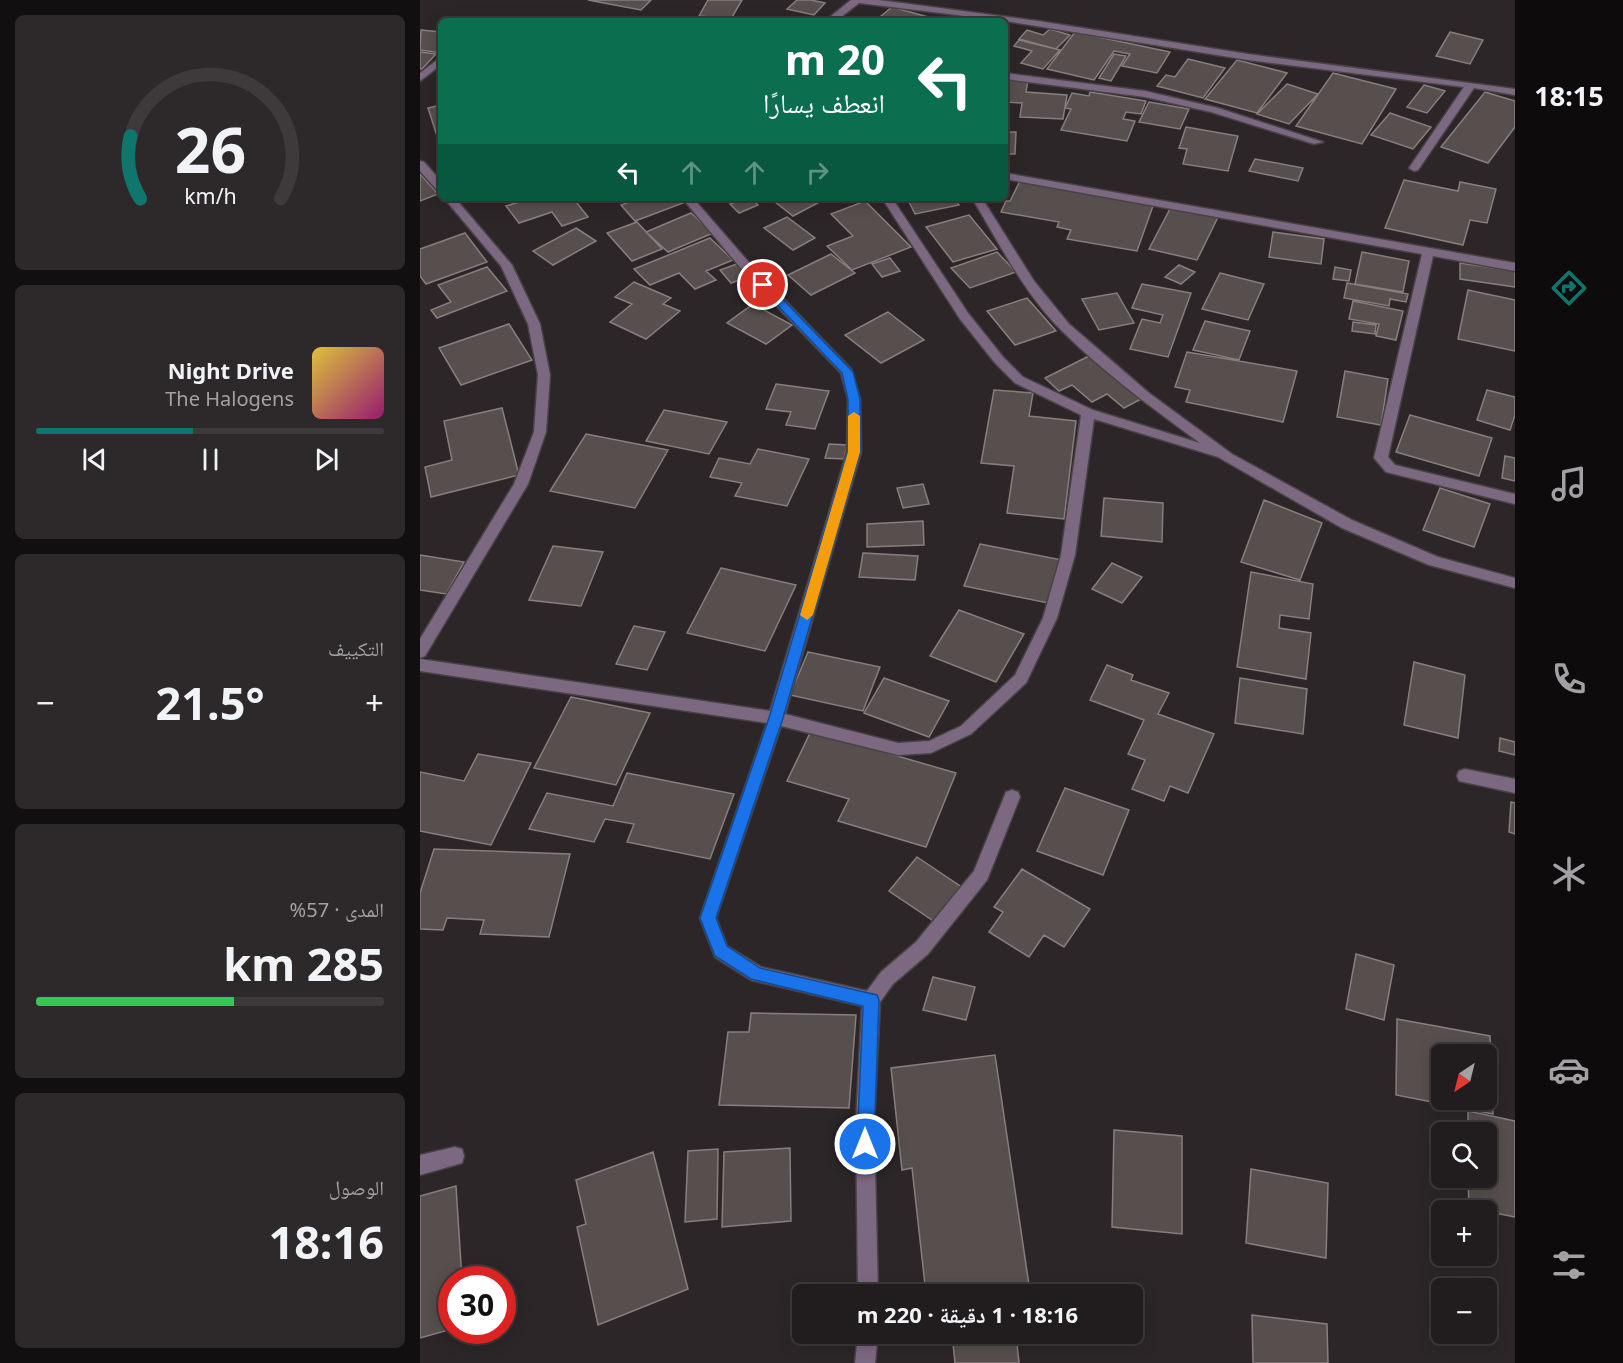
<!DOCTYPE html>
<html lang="ar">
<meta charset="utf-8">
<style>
body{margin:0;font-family:"Noto Sans","Noto Naskh Arabic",sans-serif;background:#2d292b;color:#f1f3f6;direction:rtl;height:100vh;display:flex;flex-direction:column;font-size:22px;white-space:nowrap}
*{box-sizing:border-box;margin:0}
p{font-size:20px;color:#a2a1a4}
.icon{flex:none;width:33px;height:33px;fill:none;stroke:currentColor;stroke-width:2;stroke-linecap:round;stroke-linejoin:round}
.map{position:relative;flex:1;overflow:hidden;direction:ltr}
.sheet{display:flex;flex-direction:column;gap:15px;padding:15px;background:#120f10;width:420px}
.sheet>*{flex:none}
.hud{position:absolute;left:18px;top:18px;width:570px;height:183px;border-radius:9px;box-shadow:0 3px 15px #0003,0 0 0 2px #3e3a3c;direction:rtl;background:#0b6e4f;color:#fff;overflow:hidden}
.needle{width:39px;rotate:215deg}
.fabs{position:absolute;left:1011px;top:1044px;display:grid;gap:12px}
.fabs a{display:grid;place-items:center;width:66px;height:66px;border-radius:9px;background:#211c1e;box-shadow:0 3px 15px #0003,0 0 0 2px #3e3a3c;font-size:30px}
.speed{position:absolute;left:18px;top:1266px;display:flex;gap:12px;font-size:30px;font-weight:700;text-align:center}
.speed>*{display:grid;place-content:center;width:78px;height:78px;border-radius:50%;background:#211c1e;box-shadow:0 3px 15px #0003,0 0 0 2px #3e3a3c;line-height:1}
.speed .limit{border:9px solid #d22;background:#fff;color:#111}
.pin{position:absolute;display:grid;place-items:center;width:51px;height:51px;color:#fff;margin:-26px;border:3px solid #fff;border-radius:50%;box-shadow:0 2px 6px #0007}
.me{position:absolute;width:66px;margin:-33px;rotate:0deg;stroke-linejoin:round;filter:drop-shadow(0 0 4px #0008)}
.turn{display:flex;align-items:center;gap:21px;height:126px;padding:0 24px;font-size:27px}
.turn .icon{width:78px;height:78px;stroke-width:2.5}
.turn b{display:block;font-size:42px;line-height:51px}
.lanes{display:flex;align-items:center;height:57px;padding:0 24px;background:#0003;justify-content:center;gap:30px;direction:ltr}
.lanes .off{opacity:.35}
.big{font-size:45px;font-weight:700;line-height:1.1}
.sheet .widget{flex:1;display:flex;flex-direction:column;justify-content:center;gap:9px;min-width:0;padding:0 21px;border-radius:9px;background:#2d292b}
.sheet .dial{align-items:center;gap:0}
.dial svg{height:156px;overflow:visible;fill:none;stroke:#3e3a3c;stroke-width:7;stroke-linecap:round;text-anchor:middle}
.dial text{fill:#f1f3f6;stroke:none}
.song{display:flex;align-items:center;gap:18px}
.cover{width:72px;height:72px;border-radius:9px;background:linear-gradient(135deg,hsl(50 70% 55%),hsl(320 70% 35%))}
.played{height:6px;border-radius:3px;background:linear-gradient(90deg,#0f766e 45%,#3e3a3c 45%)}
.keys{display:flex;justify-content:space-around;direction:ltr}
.heat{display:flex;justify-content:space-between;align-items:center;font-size:33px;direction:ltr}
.charge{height:9px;border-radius:4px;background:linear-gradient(90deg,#34c759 57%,#3e3a3c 0)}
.trip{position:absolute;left:372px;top:1284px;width:351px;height:60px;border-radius:9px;background:#211c1e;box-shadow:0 3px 15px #0003,0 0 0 2px #3e3a3c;font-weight:700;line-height:60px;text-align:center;direction:rtl}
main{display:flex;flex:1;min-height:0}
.tabs{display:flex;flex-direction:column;width:108px;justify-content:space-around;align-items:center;background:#0d0b0c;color:#a2a1a4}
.tabs .icon{width:42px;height:42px}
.tabs .selected{color:#0f766e}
.tabs b{font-size:27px;color:#f1f3f6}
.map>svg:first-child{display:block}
</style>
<main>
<nav class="tabs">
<b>18:15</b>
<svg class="icon selected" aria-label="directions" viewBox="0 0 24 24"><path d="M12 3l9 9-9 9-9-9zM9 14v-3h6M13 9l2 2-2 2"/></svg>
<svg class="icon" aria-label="music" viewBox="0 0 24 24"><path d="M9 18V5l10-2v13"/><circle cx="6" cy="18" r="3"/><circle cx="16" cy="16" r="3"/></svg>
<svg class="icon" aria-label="phone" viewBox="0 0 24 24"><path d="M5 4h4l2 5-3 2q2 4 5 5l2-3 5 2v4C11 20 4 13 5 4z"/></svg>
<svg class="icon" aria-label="climate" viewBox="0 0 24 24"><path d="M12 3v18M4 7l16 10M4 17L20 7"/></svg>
<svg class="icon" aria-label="car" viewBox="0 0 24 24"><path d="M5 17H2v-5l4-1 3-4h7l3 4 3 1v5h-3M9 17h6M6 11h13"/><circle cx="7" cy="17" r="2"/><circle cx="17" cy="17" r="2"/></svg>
<svg class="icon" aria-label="filters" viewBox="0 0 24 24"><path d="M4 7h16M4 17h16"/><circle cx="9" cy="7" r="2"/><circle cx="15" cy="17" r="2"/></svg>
</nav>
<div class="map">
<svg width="1095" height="1363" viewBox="0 0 1095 1363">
<rect width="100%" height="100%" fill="#2c2628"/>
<path fill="#564f4e" stroke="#877f7e" stroke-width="1.5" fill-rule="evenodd" d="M168,0H231L221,10Z
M288,0H322L311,19L279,16Z
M377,0H391L405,3L394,15L367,9Z
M472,7L508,17L504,21H472L460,17Z
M630,29L650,35L636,49L599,39L607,30L623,35Z
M1,30L21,32V53L0,50Z
M655,32L750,52L737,73L702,66L710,54L694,51L674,80L627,69Z
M1030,32L1063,40L1050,64L1016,56Z
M599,40L640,50L623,69L601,63L612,51L594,46Z
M0,52L16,54L2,69H0Z
M694,54L706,56L691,81L679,78Z
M768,59L805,68L783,98L737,86L746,75L755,77Z
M817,60L867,73L837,113L785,99Z
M913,73L976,89L942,144L876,126Z
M585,78L608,80L606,92L647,95L643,119L600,117L602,103L585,102Z
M867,84L898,94L869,124L837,114Z
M1004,85L1025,91L1007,113L987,107Z
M670,92L726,101L721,114L706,112L703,119L715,121L707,141L641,130L651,109L645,108L652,93L669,96Z
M1065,92L1095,101V127L1068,163L1021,147Z
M729,102L769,109L760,129L719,122Z
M21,105V142H19L8,108Z
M970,113L1011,127L993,149L951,135Z
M766,127L818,136L808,171L763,164L767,149L759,148Z
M585,132H596L595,154H585Z
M835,159L883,168L878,181L829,171Z
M0,174L18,194L0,201Z
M984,180L1038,191L1040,182L1076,189L1067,223L1050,220L1043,245L965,228Z
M600,181L734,203L717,251L647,239L651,230L637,227L639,222L581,212L586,201H590Z
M112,198H153L168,217L142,226L132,212L99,223L86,206Z
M220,198H258L263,203L215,221L201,205Z
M326,198H331L338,205L319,213L310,204Z
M350,198H407L373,216Z
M487,198H535L539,205L495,214Z
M445,201L491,247L432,270L407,246L433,236L411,214Z
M752,205L799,215L777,260L729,249Z
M271,213L293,233L248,252L226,232Z
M549,215L577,249L533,262L506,227Z
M367,217L395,238L373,250L344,228Z
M217,222L242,249L212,261L187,233Z
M156,228L176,241L133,265L113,251Z
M853,232L904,239L901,264L849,257Z
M45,233L67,262L6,284L0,276V249Z
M290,238L313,260L286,271L296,280L275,289L259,273L230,285L214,269Z
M577,252L596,272L550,288L531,268Z
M942,252L989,261L983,292L935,284Z
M411,254L435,273L391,295L368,275Z
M470,258L480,271L462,277L452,264Z
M1040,263L1095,271V287L1040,279Z
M317,264L328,277L311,283L300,270Z
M759,265L775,272L761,284L745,277Z
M67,267L87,291L17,318L11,310L31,302L18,285Z
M915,267L931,270L929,281L913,279Z
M800,273L844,284L828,320L782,309Z
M214,282L251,298L243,304L260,311L226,339L190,322L212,304L195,297Z
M927,283L988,294L986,302L970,299L969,306L924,298Z
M722,284L771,293L748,357L710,349L722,319L740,323L743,315L712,308Z
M1048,290L1095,300V351L1038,339Z
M697,293L714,323L679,330L662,299Z
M607,298L636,331L595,345L567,311Z
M933,301L983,311L976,340L956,336L959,324L929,319Z
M333,304L372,325L346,344L307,323Z
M468,312L504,340L461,363L425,335Z
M785,321L830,331L819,360L773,350Z
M933,322L956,325L955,334L932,331Z
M89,324L112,360L41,385L19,348Z
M767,352L877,371L863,422L766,402L770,390L755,387Z
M669,356L721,399L704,408L687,394L672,402L652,385L639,391L625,378Z
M925,371L968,379L961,425L917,417Z
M356,384L409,391L395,429L366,425L371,412L346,409Z
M574,390L613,393L609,416L656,421L644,519L587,513L594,466L561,463Z
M1067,390L1095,397V415L1090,430L1057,420Z
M82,408L99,475L11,497L5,467L32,460L24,421Z
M244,410L307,422L289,454L226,441Z
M990,415L1072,438L1059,476L976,452Z
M166,434L248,450L215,508L130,491Z
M409,444L427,445L424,459L405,458Z
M338,449L389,459L367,506L315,496L322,483L290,477L299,458L330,464Z
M1085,456L1095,458V481L1082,478Z
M503,484L509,504L483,508L477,488Z
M1020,488L1070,504L1054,547L1003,530Z
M684,498L743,503L742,542L681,536Z
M844,500L902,523L880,580L821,562Z
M503,521L504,545L447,547V524Z
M560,544L642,560L628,603L544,586Z
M133,546L183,552L161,606L109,600Z
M443,553L498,556L495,580L439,577Z
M0,555L44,562L26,594L0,590Z
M692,563L722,577L702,603L672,589Z
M301,568L376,585L345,651L267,633Z
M831,572L893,584L889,619L860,615L859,628L891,633L886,679L817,667Z
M539,610L604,634L576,682L510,656Z
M214,626L245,632L227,670L196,664Z
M388,652L460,667L443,711L370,695Z
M994,662L1045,675L1038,738L984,725Z
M687,665L713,675L711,680L749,693L738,714L794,734L768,793L750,786L744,801L712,789L725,760L708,754L724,720L670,700Z
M464,678L529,701L509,737L444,713Z
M820,678L887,689L883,734L815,723Z
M151,697L230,713L196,785L114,768Z
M391,731L536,773L506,847L418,821L429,799L367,781Z
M1080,738L1095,742V755L1079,751Z
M58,754L111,763L71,845L0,831V772L44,781Z
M207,773L314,794L290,859L207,842L214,824L185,819L174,842L109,829L127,793L193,806Z
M645,788L709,810L683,875L617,851Z
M1091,802L1095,803V834L1089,832Z
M14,849L150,854L129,937L60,934L64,920L27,918L23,930L0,929V893Z
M497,857L543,888L515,922L469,891Z
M602,869L670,909L644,947L624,935L609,957L569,932L583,912L574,907Z
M936,954L974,965L964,1020L926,1009Z
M513,977L555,987L546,1020L503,1010Z
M331,1013L436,1015L429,1108L299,1105L308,1032H329Z
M977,1019L1070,1036L1073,1114L976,1095ZM1022,1054H1066V1100H1022Z
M575,1055L609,1285L538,1294H506L492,1168L482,1170L471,1068Z
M1048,1111L1095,1121V1217L1049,1208L1048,1178H1066V1132H1048Z
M694,1130L762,1136V1234L692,1227Z
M370,1148L371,1221L302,1227L304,1152Z
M298,1149L297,1219L265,1222L268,1151Z
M233,1152L268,1289L178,1325L157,1227L166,1224L156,1180Z
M831,1169L908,1183L906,1258L826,1243Z
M36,1186L42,1280H32V1329L0,1338V1196Z
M832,1315L907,1324L908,1363H833Z
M532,1334H596L599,1363H535Z"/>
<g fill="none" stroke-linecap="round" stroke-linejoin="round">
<g stroke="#484244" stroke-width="3">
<path id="street" d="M431,0H459L618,21L828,54L1095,89V95L1054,88L998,170L994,171L989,168L1044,87L828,60L585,21L439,3L416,21H405Z
M21,57V65L0,81V73Z
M585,73L725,91L798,108L903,142L894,144L791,112L725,97L585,79Z
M0,161L4,162L21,181V191L17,190L0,171Z
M585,173L1095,263V271L1013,256L968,457L975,465L1095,494V504L966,472L954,458L1002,254L585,179Z
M24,198H35L92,265L120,324L130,375L126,432L108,484L5,656L0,658V639L94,484L114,432L118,375L108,324L81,266Z
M262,198H273L332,266L431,369L440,399L441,452L365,714L478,743L509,741L541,726L595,675L623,618L641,555L661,415L595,383L575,363L540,319L462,198H472L548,313L583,357L603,377L673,410L780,443C732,408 683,372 641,330C604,293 579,243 552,198H562L614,281L649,324L729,393L812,454L932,520L1018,557L1095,578V588L1009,565L922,528L798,457L674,419L655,555L637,618L606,683L551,734L511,753L478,755L361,726L296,918L307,946L341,967L447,991L461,972L496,942L554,871L586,792L592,790L598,792L600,797L567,880L508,954L473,984L460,1002L454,1122L458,1294H438L436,1122L442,1006L331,980L295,957L280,918L347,723L0,671V659L350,711L427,452L428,399L421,373L324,272Z
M1045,769L1095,779V793L1039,781L1037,776L1039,771Z
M35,1147L42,1149L44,1156L42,1163L0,1175V1155Z
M438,1334H458L455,1363H435Z"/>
</g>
<use href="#street" fill="#7d6882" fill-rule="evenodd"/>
</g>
<path fill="#1a73e8" stroke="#114b97" stroke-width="1.5" d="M343,282L347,283L433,372L440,399V452L363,718L296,918L307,946L340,968L457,995L459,1000L454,1144L451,1150L445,1152L439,1150L437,1144L443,1006L331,979L295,956L280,918L349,718L428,452V399L422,373L340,287V283Z"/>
<path fill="#f59e0b" d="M434,412L440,416V452L393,615L387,620L380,615L428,452V416Z"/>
</svg>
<div class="fabs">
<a><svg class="needle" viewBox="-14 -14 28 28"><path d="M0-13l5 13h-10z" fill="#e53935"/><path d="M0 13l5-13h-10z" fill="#a2a1a4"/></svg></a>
<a><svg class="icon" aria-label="search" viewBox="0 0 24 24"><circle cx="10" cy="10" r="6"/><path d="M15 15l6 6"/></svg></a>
<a>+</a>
<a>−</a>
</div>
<div class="speed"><div class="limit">30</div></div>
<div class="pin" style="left:343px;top:285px;background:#d93025"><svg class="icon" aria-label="arrive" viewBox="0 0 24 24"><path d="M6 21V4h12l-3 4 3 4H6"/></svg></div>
<svg class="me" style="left:445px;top:1144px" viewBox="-20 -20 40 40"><circle r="17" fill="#1a73e8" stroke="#fff" stroke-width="3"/><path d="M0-11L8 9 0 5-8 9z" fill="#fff"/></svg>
<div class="trip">18:16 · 1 دقيقة · 220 m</div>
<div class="hud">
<div class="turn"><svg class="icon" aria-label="left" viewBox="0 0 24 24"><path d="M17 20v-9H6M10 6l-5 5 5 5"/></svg><div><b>20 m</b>انعطف يسارًا</div></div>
<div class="lanes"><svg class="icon" aria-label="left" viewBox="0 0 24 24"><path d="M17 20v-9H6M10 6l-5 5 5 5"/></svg><svg class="icon off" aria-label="ahead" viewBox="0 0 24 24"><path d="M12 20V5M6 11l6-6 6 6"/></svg><svg class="icon off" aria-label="ahead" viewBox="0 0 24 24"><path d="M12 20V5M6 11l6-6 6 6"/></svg><svg class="icon off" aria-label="right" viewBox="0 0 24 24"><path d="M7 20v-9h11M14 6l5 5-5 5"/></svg></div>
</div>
</div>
<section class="sheet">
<div class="widget dial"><svg viewBox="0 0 100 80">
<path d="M14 69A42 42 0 1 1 86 69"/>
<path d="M14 69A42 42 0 0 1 9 37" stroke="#0f766e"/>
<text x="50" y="56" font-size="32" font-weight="700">26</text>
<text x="50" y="72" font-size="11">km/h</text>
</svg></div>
<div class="widget">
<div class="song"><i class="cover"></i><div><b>Night Drive</b><p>The Halogens</p></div></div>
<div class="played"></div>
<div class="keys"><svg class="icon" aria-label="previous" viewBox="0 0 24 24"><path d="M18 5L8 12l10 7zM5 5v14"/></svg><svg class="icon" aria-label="pause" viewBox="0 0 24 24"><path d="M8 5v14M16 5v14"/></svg><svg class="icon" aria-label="next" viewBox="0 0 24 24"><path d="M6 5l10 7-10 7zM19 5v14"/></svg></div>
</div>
<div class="widget"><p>التكييف</p>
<div class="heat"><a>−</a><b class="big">21.5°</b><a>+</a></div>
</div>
<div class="widget"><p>المدى · 57%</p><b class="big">285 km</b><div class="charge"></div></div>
<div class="widget"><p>الوصول</p><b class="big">18:16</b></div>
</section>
</main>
